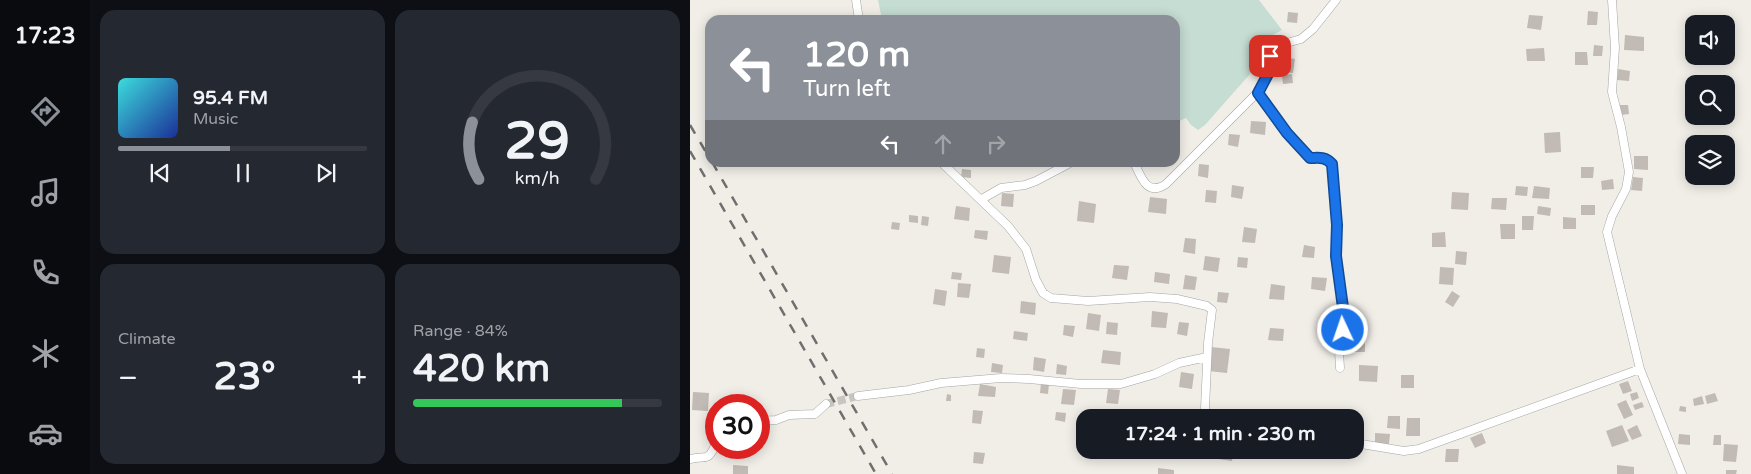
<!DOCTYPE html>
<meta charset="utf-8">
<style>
body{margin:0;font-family:"Varela Round",sans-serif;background:#242831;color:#f1f3f6;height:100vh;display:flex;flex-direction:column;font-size:19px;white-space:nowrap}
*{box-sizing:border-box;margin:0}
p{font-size:16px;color:#9ea1a6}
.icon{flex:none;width:28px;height:28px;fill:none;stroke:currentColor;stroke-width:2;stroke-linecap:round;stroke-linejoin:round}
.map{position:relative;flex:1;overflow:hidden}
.side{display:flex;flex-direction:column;gap:10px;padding:10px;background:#0d0f14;width:600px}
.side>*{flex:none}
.top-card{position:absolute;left:15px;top:15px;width:475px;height:152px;border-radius:15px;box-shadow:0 2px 12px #0003;background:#8c9099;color:#fff;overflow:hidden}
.controls{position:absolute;left:995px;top:15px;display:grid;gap:10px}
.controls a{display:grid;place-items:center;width:50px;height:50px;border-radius:10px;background:#171b24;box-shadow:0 2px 12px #0003;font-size:25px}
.speed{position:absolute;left:15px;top:394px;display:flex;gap:10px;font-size:25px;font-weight:700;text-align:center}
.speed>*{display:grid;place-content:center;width:65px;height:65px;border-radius:50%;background:#171b24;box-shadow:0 2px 12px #0003;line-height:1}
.speed .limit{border:8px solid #d22;background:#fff;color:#111}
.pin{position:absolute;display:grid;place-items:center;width:42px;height:42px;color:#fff;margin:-21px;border-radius:10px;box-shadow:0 2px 8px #0006}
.me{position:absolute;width:55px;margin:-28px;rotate:357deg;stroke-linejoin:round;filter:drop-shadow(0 0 4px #0008)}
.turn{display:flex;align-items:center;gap:18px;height:105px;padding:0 15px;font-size:22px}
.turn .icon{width:65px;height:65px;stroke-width:2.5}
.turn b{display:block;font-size:35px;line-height:42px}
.lanes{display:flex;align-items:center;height:48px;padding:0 15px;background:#0003;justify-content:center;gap:25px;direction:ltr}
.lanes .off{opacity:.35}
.big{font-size:38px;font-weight:800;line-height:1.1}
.side .tile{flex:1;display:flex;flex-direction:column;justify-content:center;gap:8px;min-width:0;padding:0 18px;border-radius:15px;background:#242831}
.side .dial{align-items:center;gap:0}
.dial svg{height:130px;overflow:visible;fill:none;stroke:#363941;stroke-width:7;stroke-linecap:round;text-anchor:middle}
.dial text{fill:#f1f3f6;stroke:none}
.song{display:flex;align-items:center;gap:15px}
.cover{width:60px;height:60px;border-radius:8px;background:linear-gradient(135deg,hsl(180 70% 55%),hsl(230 70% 35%))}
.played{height:5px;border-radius:2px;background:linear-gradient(90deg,#8c9099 45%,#363941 45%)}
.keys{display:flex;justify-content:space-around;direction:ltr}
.heat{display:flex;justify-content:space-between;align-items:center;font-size:28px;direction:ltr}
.charge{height:8px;border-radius:4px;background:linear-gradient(90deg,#34c759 84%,#363941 0)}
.side .tiles{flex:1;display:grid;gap:10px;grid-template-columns:repeat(2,1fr)}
.trip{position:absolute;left:386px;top:409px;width:288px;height:50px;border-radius:15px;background:#171b24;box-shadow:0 2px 12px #0003;font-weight:800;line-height:50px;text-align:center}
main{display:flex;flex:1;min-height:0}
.tabs{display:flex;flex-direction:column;width:90px;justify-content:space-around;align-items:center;background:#090b0e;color:#9ea1a6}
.tabs .icon{width:35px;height:35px}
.tabs .on{color:#8c9099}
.tabs b{font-size:22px;color:#f1f3f6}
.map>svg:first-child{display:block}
</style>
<main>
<nav class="tabs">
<b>17:23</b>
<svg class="icon on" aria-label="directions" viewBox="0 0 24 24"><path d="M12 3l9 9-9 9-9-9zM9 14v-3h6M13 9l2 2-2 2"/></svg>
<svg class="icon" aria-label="music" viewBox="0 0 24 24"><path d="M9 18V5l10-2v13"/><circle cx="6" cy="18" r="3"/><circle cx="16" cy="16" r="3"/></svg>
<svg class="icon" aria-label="phone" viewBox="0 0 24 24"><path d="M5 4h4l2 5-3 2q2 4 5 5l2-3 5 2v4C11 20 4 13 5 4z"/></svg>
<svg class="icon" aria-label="climate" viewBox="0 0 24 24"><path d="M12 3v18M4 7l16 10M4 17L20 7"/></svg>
<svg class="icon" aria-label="car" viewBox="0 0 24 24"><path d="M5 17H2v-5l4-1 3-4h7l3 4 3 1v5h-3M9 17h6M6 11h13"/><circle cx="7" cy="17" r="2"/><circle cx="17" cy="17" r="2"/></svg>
</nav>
<section class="side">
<div class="tiles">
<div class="tile">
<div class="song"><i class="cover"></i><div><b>95.4 FM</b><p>Music</p></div></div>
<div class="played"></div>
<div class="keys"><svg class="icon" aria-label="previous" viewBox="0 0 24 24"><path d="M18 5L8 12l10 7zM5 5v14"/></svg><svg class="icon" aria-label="pause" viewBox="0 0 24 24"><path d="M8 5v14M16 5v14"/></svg><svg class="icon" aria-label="next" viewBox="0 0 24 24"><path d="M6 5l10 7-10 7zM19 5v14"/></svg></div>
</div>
<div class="tile dial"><svg viewBox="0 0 100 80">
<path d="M14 69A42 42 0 1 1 86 69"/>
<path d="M14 69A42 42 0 0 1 10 34" stroke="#8c9099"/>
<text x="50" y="56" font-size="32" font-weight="700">29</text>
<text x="50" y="72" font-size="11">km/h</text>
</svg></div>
<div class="tile"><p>Climate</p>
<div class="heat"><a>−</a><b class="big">23°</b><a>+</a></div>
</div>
<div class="tile"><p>Range · 84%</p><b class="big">420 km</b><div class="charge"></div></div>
</div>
</section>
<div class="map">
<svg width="1061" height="474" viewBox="0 0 1061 474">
<rect width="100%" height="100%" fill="#f1eee8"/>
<path fill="#c6ddd3" d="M188,0H569L592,30L579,37L574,43L568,59L560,74L515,125L508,130L501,125L496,118L485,123V20H192Z"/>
<path fill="#c1bab5" d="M898,11L908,12L907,25H897Z
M598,12L608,13L607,23L597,22Z
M839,15L853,16L851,30L837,28Z
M935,35L954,37V51L934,50Z
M904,45L913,46L912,56H903Z
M854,48L855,61H837L836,49Z
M885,52H897L898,65H885Z
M593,57L605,59L603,73L591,72Z
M928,69L940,71L939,81L927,80Z
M602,74L603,83L593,84L592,75Z
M930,105H938L939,114L931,115Z
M561,121L576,122L575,135L560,133Z
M870,132L871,152L855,153L854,133Z
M539,134L550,135L548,147L538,145Z
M944,156H958V170L944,169Z
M509,164L519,165L518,178L508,176Z
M891,167H904L903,178H891Z
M272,169L281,170V178L271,177Z
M943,177L953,178L952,191L941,190Z
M923,179L924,189L912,190L911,181Z
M542,185L554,187L552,199L541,197Z
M826,186L838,187L837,196L825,195Z
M844,186L860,188L859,199L842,198Z
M516,190L527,191L526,203L515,202Z
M762,192L779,193L778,210L761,209Z
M312,193L324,194L323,207L311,206Z
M460,197L477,199L476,214L458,212Z
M802,198H817L816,210L801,209Z
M389,201L406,204L404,223L387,221Z
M891,205H905V215H891Z
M266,206L280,208L279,221L264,219Z
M848,206L861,208L860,216L847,214Z
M219,215L228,216V223L219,222Z
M232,216L239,217L238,226L231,225Z
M832,216H844L843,230H832Z
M873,217L886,218V229H873Z
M202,222L210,223L209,230L201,229Z
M810,224H825V239H811Z
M554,227L567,229L565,243L552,242Z
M285,230L298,231L297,240L284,238Z
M755,232L756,247H742V233Z
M495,238L506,239L505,254L493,252Z
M614,245L625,247L624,258L612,257Z
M766,251L777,252L776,265L765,264Z
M304,255L321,257L319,274L302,272Z
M515,256L530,258L528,272L513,270Z
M548,257L558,258L557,268L547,267Z
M424,265L439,266L437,280L422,278Z
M750,267L764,268L763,285L749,284Z
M262,272L272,273L271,280L261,279Z
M465,272L480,274L479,284L464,282Z
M495,275L507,277L505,290L493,289Z
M622,277L637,278L635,291L621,289Z
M268,283L281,284L279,298L267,297Z
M581,284L595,286L594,300L579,299Z
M245,289L257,291L255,306L243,304Z
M762,291L770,296L763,307L755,302Z
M528,292L539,293L537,303L527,302Z
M331,301L346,303L345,315L330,313Z
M462,311L478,313L476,328L461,327Z
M398,313L411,315L409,331L396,329Z
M417,322L428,323L427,335L416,334Z
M489,322L499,323L497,336L487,334Z
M374,325L385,326L383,337L373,335Z
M580,328L594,329L593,341L578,340Z
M324,331L338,333L337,341L323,339Z
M661,334L675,335V352H661Z
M521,347L540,349L537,373L518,371Z
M287,348L295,349L294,358L286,357Z
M413,350L431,352L430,365L411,363Z
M344,357L356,359L354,372L343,370Z
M302,363L313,365L312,373L301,372Z
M367,364L377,366L376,375L366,374Z
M669,365L688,366L687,382L669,381Z
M491,372L504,374L502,389L489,387Z
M711,375H724V388H711Z
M938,381L942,391L933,394L929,384Z
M351,383L359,384L358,394L350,393Z
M290,384L306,387L305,397L288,396Z
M373,389L386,390L384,405L371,404Z
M418,389L430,390L428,404L416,403Z
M3,392L19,393L18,411L2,410Z
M947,392L949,398L942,401L940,394Z
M1025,393L1028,401L1017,404L1015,396Z
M257,394L261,395V401H256Z
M1012,396L1014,404L1004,406L1003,399Z
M936,400L943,415L934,419L927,404Z
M952,402L954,407L945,410L943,405Z
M990,406L996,407V412L989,411Z
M283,410L293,411L291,424L282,423Z
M366,412L376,413L375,422L365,420Z
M698,416H710V429L697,428Z
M717,418H730V436H716Z
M932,425L939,441L922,447L916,431Z
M947,425L952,436L942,440L937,430Z
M685,433L700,434L699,444L685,443Z
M792,433L796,443L785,448L780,438Z
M989,434L1000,435V445L988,444Z
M1024,435H1031V445H1023Z
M1034,444L1048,445L1046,462L1033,461Z
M33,448H46V454H33Z
M756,449H769L768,462H755Z
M472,450H484V455L472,454Z
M529,450H543L542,461L528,459Z
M284,452L295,453L293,464L283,463Z
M43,465L58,466V474H43Z
M927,465L944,467V474H927Z
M468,468L484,470V474H468Z
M1036,470H1047L1046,474H1036Z"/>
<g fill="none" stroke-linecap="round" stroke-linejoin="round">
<path stroke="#c7c5c0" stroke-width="8" stroke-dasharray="8 4" stroke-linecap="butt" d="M136,404L168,396"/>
<g stroke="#a5a5a5" stroke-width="9">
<path id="minor" d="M166,0L169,20
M922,0L925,48L922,92L931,127L939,172L936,189L922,216L917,232L950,369L992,474
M568,93L597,133L620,158C628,158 635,156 642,164L647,225L646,256L654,315L653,330L649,351L650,368
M251,162L318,226L336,249L346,280L353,293L361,298L398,301L460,297L487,299L517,306L522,310L518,343L515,408L512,418
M444,162C451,177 457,197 476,184L569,91L578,75L582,50L586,46L611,39L623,29L646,0
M292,199L311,188L335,185L346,181L382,162
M168,396L219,390L251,383L311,378L339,379L391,384H431L465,374L489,363L517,357
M69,421L86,420L99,415L125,414L136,404
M665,443L714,451L729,449L950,369
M0,459C17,455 17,463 26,444"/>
</g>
<use href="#minor" stroke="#fff" stroke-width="8"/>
<path stroke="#6f6f6f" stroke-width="2.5" stroke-dasharray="10 10" stroke-linecap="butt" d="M0,125L20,159
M0,151L186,474
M22,162L202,474"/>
</g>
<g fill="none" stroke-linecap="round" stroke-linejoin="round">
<g stroke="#114b97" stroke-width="12">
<path id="route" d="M580,56L578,74L568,93L597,133L620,158C628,158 635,156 642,164L647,225L646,256L654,315L653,330"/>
</g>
<use href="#route" stroke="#1a73e8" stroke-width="9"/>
</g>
</svg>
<div class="controls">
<a><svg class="icon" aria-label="sound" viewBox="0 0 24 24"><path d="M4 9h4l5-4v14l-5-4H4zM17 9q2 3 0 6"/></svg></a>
<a><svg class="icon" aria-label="search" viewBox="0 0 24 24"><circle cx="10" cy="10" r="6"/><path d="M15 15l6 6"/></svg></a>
<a><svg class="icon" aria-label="layers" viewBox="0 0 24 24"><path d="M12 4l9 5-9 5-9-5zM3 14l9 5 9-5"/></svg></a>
</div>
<div class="speed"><div class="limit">30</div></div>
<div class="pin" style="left:580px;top:56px;background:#d93025"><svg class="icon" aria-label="arrive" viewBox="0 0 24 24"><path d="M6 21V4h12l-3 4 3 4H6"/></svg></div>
<svg class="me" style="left:653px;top:330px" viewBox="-20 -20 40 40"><circle r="17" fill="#1a73e8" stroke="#fff" stroke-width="3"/><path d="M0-11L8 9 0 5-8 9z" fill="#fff"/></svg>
<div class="trip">17:24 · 1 min · 230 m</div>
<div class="top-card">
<div class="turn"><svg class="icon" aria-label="left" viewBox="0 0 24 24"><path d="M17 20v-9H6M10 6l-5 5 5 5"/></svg><div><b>120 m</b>Turn left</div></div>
<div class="lanes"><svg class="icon" aria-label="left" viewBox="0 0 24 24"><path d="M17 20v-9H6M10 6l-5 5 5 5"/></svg><svg class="icon off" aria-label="ahead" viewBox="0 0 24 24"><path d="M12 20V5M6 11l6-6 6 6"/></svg><svg class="icon off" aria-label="right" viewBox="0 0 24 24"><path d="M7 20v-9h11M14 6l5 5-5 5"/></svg></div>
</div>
</div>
</main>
